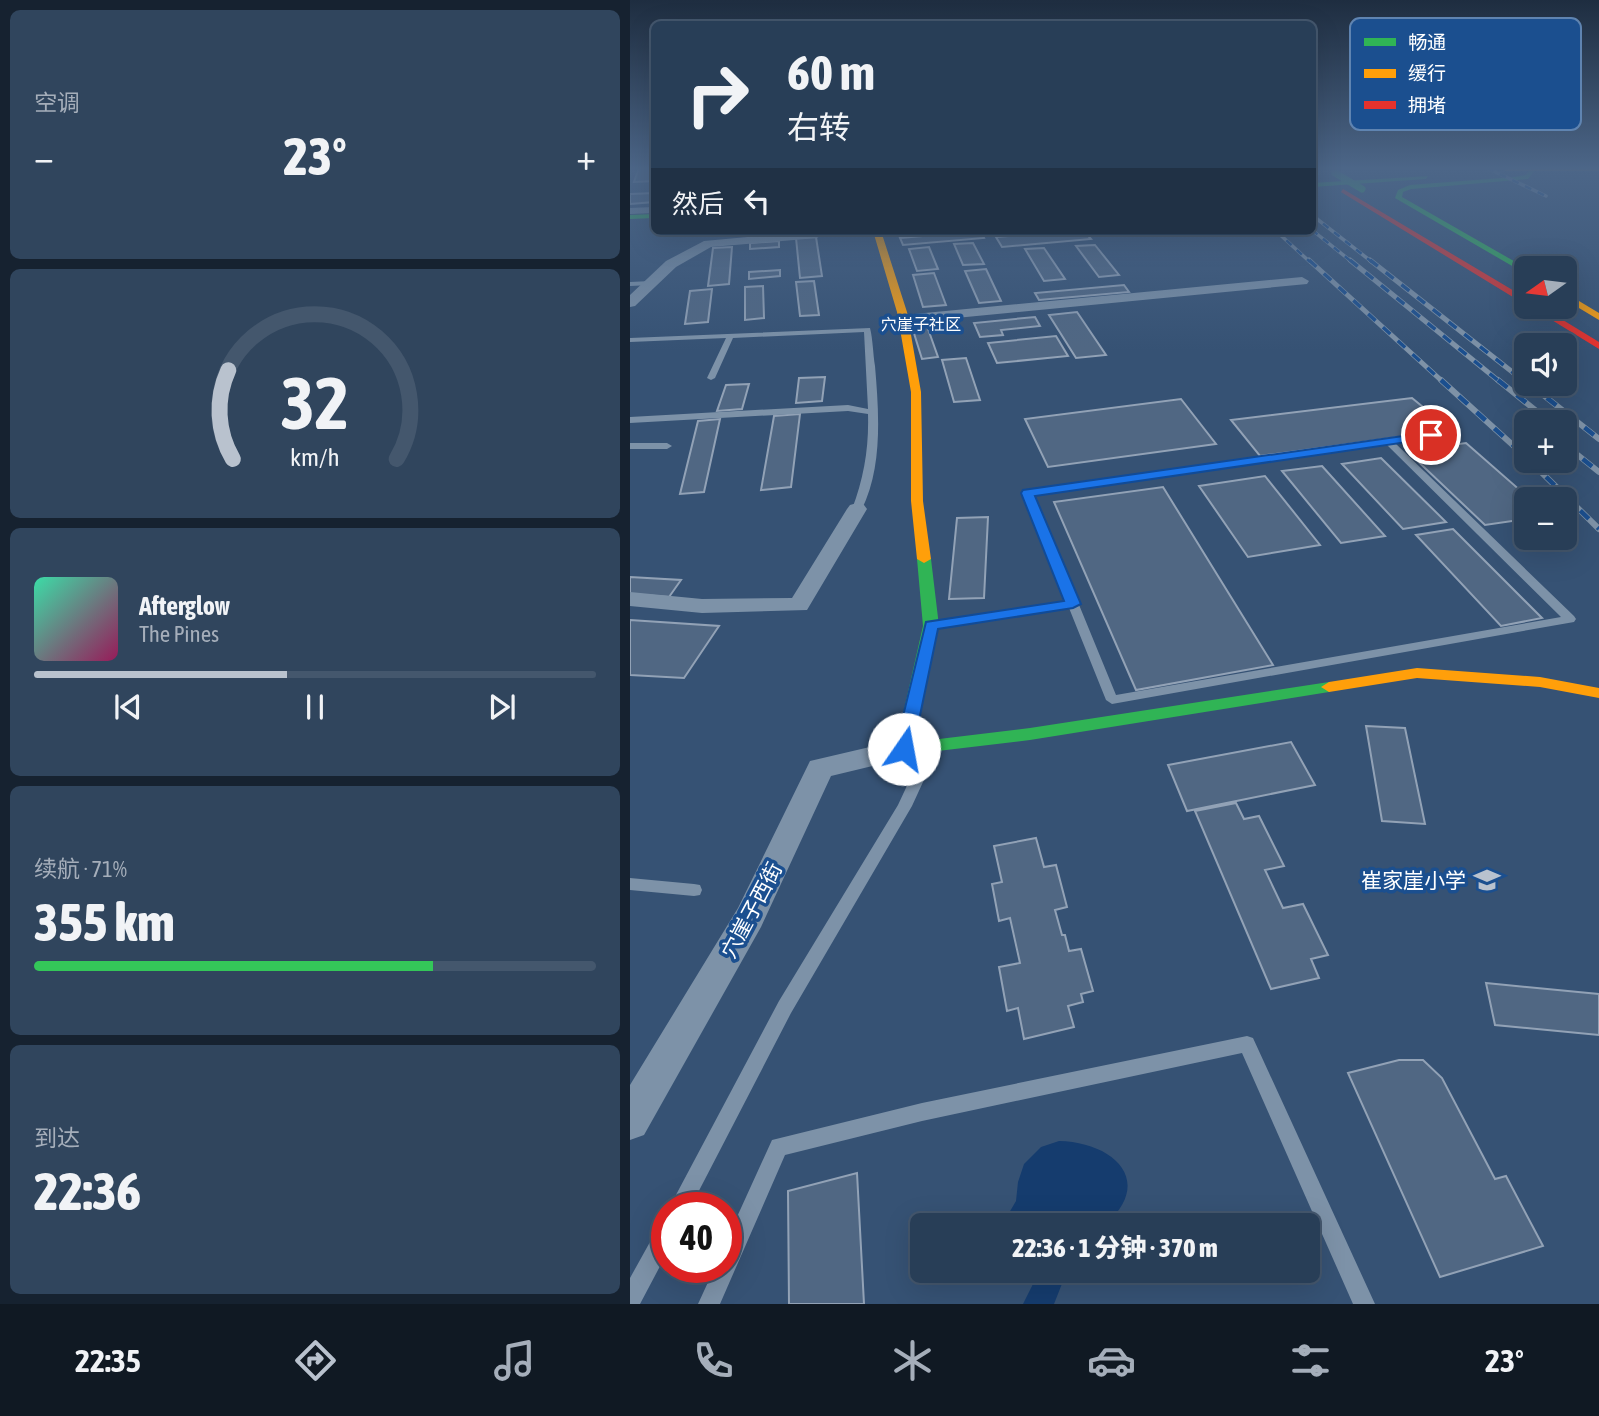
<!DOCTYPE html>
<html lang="zh">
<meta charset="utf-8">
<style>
body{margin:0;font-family:"Asap Condensed","Noto Sans SC",sans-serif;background:#30455d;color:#f1f3f6;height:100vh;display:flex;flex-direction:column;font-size:26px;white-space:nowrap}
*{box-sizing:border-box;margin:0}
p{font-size:23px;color:#a5aeba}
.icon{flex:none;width:38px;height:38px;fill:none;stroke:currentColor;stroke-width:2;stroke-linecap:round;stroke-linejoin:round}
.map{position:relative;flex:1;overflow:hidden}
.side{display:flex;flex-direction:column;gap:10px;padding:10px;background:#162230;width:630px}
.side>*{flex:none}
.top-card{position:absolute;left:21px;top:21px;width:665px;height:214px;border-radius:10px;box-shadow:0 7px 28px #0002,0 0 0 2px #44576d;background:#283e57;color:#f1f3f6;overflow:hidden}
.needle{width:46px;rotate:256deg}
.fabs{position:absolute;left:884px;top:256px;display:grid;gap:14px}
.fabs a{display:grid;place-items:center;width:63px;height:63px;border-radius:10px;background:#283e57;box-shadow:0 7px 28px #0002,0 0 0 2px #44576d;font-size:35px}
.speed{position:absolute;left:21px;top:1192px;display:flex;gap:14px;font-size:35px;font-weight:700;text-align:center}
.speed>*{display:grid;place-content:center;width:91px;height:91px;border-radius:50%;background:#283e57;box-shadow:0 7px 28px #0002,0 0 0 2px #44576d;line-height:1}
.speed .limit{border:10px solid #d22;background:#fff;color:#111}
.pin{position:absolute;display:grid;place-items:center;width:60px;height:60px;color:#fff;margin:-30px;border:4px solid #fff;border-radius:50%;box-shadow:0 2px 7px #0007}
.me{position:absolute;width:77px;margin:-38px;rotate:12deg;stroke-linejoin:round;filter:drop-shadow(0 0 5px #0008)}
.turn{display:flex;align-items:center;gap:24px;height:147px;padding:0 21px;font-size:32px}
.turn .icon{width:91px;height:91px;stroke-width:2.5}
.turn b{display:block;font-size:49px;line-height:60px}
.then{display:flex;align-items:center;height:66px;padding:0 21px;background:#0003;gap:14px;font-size:26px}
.big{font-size:52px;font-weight:800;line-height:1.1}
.side .card{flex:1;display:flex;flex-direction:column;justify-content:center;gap:10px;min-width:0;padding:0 24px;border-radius:10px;background:#30455d}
.side .dial{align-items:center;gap:0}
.dial svg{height:182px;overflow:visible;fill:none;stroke:#44576d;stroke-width:7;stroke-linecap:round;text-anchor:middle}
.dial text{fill:#f1f3f6;stroke:none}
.song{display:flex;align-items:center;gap:21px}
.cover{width:84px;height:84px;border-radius:10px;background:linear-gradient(135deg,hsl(160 70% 55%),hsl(330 70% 35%))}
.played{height:7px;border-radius:4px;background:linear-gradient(90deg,#b9c2ce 45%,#44576d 45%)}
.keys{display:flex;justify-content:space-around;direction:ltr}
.heat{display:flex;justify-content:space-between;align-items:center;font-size:38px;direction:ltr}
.charge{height:10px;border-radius:5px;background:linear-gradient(90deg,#34c759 71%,#44576d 0)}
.trip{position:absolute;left:280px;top:1213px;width:410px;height:70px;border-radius:10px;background:#283e57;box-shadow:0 7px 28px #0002,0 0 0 2px #44576d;font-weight:800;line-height:70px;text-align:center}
.tab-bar{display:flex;height:112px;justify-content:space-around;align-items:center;background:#101923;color:#a5aeba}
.tab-bar .icon{width:49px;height:49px}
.tab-bar .selected{color:#b9c2ce}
.tab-bar b{font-size:32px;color:#f1f3f6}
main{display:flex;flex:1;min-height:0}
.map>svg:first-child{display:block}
</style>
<main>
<section class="side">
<div class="card"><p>空调</p>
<div class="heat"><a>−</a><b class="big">23°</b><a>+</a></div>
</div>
<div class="card dial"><svg viewBox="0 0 100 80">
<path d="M14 69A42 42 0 1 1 86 69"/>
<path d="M14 69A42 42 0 0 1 12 30" stroke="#b9c2ce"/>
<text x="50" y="56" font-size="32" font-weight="700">32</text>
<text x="50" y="72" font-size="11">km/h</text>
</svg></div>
<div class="card">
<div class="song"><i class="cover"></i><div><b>Afterglow</b><p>The Pines</p></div></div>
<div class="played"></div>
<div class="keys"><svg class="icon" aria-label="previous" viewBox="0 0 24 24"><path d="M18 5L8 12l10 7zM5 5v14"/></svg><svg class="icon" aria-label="pause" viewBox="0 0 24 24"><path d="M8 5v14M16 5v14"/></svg><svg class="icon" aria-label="next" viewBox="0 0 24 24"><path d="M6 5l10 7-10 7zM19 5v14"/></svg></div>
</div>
<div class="card"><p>续航 · 71%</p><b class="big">355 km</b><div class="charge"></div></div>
<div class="card"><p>到达</p><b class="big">22:36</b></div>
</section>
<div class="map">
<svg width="969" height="1304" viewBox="0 0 969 1304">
<rect width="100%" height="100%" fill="#365274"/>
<path fill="#153c6e" d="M429,1141C482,1142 526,1180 475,1225H372L386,1201L388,1182L394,1164L411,1147Z
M396,1271H437L424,1304H393L403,1284Z"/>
<path fill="#506783" stroke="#92a2b6" stroke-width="2" d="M9,168H24V181L4,182Z
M24,193V202L0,204V194Z
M350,231L354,238L273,245L270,238Z
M438,231H454L461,239L372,247L366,237Z
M186,237L192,276L170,278L166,238Z
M149,241V247L120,249V243Z
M343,243L354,264L333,265L324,244Z
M465,245L489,275L469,277L446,246Z
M102,247L99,284L78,286L83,248Z
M299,247L308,269L287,271L279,249Z
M414,248L435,279L414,281L395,249Z
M356,269L371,301L349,303L335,271Z
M150,270V276L119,279V272Z
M304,273L316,305L293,307L283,275Z
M184,281L189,315L170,316L166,282Z
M494,285L499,292L409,300L405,293Z
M133,286L134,318L115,320V287Z
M82,289L78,322L55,324L60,291Z
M447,312L476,355L446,358L419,315Z
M405,317L410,326L371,330L373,335L350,337L344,323Z
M297,326L308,357L292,359L282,327Z
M426,336L438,356L367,363L358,343Z
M336,358L350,400L324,402L312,360Z
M195,377L192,401L166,403L169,378Z
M119,384L112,409L87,411L96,385Z
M782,398L821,430L630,456L601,420Z
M551,399L586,444L418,467L395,419Z
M170,414L161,487L131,490L144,416Z
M90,419L74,492L50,494L68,421Z
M836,443L900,499H896V519L855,525L777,451Z
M751,458L816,522L773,529L712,464Z
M692,466L755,536L711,543L652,471Z
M635,476L690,545L618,557L569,486Z
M533,487L643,665L506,690L424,502Z
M358,517L354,598L319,599L327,518Z
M823,529L912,618L871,626L786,535Z
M0,577L51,580L39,597L0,594Z
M0,620L89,626L54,678L0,675Z
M736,726L775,728L795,824L752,821Z
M661,742L685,785L557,811L538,765Z
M606,803L614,819L629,816L654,866L635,870L653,908L673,904L698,955L681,959L689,978L641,989L565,811Z
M406,838L414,867L426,865L437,907L425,910L432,935H435L439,951L451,949L463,991L451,994L453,1002L438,1006L444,1027L394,1039L388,1008L377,1011L369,967L390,963L380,918L369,921L362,884L372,882L364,846Z
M856,983L969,994V1035L865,1025Z
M769,1060H793L812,1078L865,1179L876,1176L913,1246L810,1277L718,1073Z
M227,1173L234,1304H159L158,1191Z"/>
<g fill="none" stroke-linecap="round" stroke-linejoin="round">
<path fill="#7d92a8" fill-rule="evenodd" d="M0,282L21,281L24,283L21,285L0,286Z
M240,328C243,340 243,354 245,366C249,413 253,468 231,511L227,512L222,509C234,478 239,447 238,414L218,411L0,423V417L218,405L238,409L234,332L103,338L85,378L81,380L77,378L96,338L0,342V338Z
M822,429L826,432L825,434L765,443L944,616L946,619L944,622L482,704L476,700L439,608L302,630L296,626L302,622L436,602L393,493L395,491ZM756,444L931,617L486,695L404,495Z
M0,443H37L42,446L37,449H0Z
M303,740L308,742L310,745L282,806L161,1013L60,1208H39L149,1001L268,805L296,745L298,742Z
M0,878L64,884L70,885L72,890L70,895L64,896L0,890Z
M617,1036L623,1038L745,1304H723L612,1053L292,1121L155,1155L90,1304H68L85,1267H96V1241L142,1140L292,1103Z
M37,1221V1253L10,1304H0V1278L30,1224Z"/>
<path fill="#7d92a8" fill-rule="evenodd" d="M24,207V213L0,214V208Z
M181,231L193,234L187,238L81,247L46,267L5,306L0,307V295L36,261L74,241Z
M672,277L679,281L677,284L274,323L267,319L274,315Z
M227,503L234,505L237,509L177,610L72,613L0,606V592L72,599L162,598L217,509L220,505Z
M274,739L284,742L288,749L284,756L201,776L131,927L14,1135L0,1140V1085L108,908L180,761Z"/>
<path fill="#30b455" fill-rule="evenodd" d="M682,169L689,173V175L682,174Z
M900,169L905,170L898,179L781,189L773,192L772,197L896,268V274L765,198L768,190L780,185L884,177L896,175Z
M798,176L796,179L682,187V183Z
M24,214V218L0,219V215Z
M294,555L301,559L309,626L284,742L400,728L699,682L707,687L699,692L400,740L274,755L268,753L265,749L293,626L287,559Z"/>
<path fill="#ff9f0a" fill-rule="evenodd" d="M969,168V171H874L877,169Z
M243,231H251L277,312L291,392L293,501L301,559L294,563L287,559L281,501V392L267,312Z
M934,292L969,313V320L934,299Z
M787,668L910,677L969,688V698L910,687L787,678L699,692L691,687L699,682Z"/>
<path fill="#e5322d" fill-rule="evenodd" d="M713,189L896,298V305L711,192Z
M899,306H910L969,342V349Z"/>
<g stroke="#7e92a7" stroke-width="3.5">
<path id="rail-far2" d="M857,168L916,196
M682,215L742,262
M682,230L722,262
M646,231L680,262"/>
</g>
<g stroke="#7e92a7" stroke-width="5">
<path id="rail-far1" d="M679,260L813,382
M720,260L870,382
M740,260L895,382"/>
</g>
<g stroke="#7e92a7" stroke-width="6">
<path id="rail" d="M811,380L896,457
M868,380L920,422
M893,380L896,382
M898,383L969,439
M934,444L969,472
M899,460L969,529"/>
</g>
<use href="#rail-far2" stroke="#1b4f8f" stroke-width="2.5" stroke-dasharray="7" stroke-linecap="butt"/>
<use href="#rail-far1" stroke="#1b4f8f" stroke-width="3.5" stroke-dasharray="10" stroke-linecap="butt"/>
<use href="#rail" stroke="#1b4f8f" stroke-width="4.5" stroke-dasharray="12" stroke-linecap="butt"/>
<path stroke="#30b455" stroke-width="7" d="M705,173L732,189"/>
</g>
<linearGradient id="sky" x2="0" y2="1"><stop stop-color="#1e2d40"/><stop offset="0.48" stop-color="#4c6688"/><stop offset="1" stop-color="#4c6688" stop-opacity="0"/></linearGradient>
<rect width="969" height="351" fill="url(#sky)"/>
<path fill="#1a73e8" stroke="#114b97" stroke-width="2" d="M801,432L805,433V438L405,496L451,604L443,608L308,629L283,749L280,753H268L265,749L296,622L434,601L391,493L393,490Z"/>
<defs>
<g id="school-bare" transform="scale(2.1)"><path d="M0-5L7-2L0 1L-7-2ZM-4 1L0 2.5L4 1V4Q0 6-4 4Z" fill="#b9c2ce" stroke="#1b4f8f" stroke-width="2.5" paint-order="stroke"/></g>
</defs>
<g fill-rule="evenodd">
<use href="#school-bare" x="857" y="880"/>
</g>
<g text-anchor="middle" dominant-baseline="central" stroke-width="7" stroke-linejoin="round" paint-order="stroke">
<g font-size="16" fill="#fff" stroke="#1b4f8f">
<text x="291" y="324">穴崖子社区</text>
</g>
<g font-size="21" fill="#fff" stroke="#1b4f8f" text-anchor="end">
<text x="836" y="880">崔家崖小学</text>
</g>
<g font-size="21" fill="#fff" stroke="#1b4f8f">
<text transform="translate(121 910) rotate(-62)">穴崖子西街</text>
</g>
</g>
<rect x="720" y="18" width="231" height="112" rx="10" fill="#1b4f8f" stroke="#5f84b1" stroke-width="2"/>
<rect x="734" y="38" width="32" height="8" fill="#30b455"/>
<rect x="734" y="69" width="32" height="9" fill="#ff9f0a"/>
<rect x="734" y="101" width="32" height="8" fill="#e5322d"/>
<g font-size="19" fill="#fff">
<text x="778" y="49">畅通</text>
<text x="778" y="80">缓行</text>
<text x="778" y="112">拥堵</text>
</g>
</svg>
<div class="fabs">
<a><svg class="needle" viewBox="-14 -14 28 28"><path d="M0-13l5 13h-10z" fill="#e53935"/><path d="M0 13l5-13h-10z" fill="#a5aeba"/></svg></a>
<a><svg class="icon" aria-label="sound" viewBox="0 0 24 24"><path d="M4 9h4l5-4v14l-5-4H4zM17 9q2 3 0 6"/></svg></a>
<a>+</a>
<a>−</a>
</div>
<div class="speed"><div class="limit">40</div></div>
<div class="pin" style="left:801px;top:435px;background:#d93025"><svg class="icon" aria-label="arrive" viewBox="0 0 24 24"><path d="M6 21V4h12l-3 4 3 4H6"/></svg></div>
<svg class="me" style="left:274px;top:749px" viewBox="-20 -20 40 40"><circle r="19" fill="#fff"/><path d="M0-13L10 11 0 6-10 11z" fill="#1a73e8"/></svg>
<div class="trip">22:36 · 1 分钟 · 370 m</div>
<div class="top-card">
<div class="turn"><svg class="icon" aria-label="right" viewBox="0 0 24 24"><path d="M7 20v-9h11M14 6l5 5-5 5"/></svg><div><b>60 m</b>右转</div></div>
<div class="then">然后<svg class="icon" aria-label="left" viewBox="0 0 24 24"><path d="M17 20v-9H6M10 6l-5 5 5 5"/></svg></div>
</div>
</div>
</main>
<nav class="tab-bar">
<b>22:35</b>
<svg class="icon selected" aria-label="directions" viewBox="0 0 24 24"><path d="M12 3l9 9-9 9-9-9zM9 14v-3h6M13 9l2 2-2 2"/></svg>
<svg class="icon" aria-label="music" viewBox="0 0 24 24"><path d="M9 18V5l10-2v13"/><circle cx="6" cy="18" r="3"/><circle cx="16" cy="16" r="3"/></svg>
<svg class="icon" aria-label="phone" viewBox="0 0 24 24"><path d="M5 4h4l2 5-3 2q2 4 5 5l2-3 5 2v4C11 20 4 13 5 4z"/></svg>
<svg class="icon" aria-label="climate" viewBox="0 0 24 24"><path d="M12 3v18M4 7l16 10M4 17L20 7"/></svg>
<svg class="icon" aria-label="car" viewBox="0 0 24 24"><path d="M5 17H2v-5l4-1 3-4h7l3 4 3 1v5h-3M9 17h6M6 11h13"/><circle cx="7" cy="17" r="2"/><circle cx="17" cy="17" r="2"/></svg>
<svg class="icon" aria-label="filters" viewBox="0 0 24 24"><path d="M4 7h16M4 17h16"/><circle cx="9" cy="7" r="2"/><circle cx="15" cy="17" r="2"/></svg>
<b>23°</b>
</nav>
